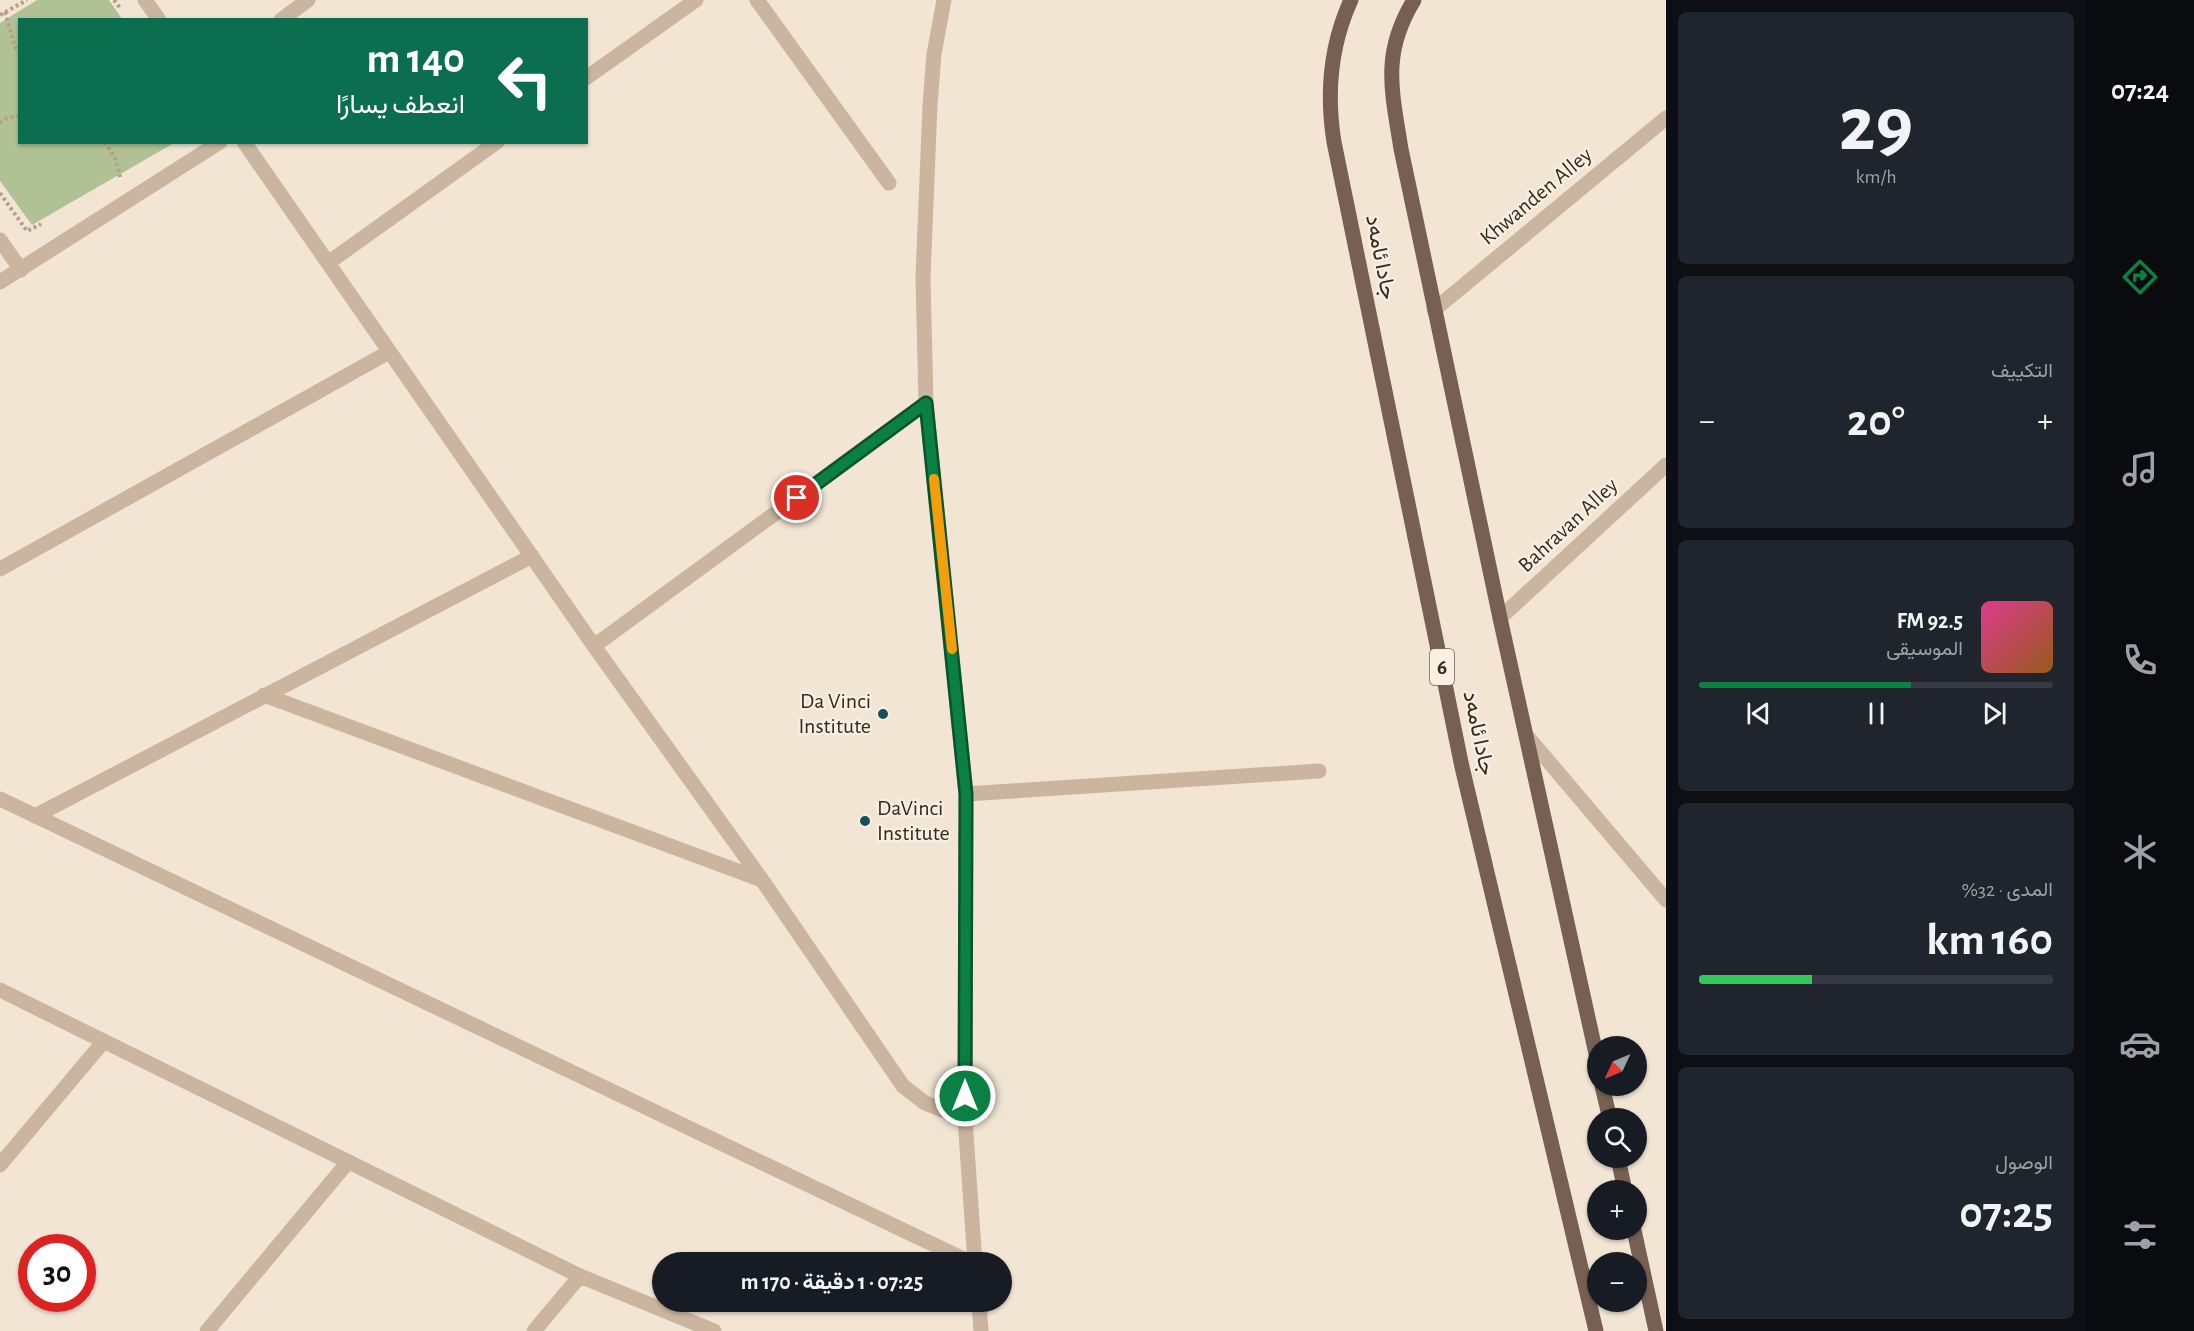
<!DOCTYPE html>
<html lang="ar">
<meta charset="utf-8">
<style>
body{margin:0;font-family:"Alegreya Sans",Vazirmatn,sans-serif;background:#20242c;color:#f1f3f6;direction:rtl;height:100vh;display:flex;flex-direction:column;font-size:22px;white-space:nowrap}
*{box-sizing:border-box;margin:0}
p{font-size:20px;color:#9ea1a6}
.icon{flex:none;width:33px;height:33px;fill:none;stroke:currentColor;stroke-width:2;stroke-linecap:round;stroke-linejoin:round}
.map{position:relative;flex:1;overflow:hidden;direction:ltr}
.drawer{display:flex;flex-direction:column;gap:12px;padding:12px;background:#0d0f14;width:420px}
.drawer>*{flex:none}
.hud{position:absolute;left:18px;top:18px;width:570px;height:126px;border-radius:0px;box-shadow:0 2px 4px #0004;direction:rtl;background:#0b6e4f;color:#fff;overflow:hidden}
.needle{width:39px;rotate:226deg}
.buttons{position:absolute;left:1587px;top:1036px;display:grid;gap:12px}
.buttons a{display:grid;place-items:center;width:60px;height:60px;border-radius:50%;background:#171b24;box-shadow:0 2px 4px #0004;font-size:30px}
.speed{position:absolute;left:18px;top:1234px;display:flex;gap:12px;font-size:30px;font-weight:700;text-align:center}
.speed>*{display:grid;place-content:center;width:78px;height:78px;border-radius:50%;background:#171b24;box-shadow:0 2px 4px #0004;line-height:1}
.speed .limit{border:9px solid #d22;background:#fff;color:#111}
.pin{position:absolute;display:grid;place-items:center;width:51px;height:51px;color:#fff;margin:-26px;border:3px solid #fff;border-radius:50%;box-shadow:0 2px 6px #0007}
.me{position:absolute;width:66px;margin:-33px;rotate:0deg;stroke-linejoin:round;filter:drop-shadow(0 0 4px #0008)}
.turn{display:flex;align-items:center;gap:21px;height:126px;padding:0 24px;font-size:27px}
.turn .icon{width:78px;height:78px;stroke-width:2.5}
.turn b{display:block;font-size:42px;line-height:51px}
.big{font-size:45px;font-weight:700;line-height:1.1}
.drawer .card{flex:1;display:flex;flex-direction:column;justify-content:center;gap:9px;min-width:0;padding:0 21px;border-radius:9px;background:#20242c}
.drawer .dial{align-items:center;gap:0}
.dial b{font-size:78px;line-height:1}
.song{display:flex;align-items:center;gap:18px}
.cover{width:72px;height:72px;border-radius:9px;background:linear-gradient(135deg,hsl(330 70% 55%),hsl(30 70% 35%))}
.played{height:6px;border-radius:3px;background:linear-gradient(90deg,#0b8043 60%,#363941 60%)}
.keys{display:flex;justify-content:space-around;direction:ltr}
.heat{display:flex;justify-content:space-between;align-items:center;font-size:33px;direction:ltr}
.charge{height:9px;border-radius:4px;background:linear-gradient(90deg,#34c759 32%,#363941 0)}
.trip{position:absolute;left:652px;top:1252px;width:360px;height:60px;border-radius:30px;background:#171b24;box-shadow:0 2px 4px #0004;font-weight:700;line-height:60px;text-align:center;direction:rtl}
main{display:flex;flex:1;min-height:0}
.dock{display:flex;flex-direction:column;width:108px;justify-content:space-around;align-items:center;background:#090b0e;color:#9ea1a6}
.dock .icon{width:42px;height:42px}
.dock .active{color:#0b8043}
.dock b{font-size:27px;color:#f1f3f6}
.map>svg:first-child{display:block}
</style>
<main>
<nav class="dock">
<b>07:24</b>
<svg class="icon active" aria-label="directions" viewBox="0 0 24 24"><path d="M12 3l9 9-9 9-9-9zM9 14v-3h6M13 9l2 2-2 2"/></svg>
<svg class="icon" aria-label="music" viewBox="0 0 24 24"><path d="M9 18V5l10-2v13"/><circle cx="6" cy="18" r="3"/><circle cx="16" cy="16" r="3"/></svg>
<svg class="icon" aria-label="phone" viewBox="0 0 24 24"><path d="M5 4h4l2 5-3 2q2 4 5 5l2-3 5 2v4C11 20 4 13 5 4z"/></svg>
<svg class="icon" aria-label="climate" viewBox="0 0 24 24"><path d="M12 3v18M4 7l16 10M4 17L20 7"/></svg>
<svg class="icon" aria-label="car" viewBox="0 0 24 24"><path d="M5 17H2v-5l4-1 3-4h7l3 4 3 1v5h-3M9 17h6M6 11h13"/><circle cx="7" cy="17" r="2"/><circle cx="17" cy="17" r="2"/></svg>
<svg class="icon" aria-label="filters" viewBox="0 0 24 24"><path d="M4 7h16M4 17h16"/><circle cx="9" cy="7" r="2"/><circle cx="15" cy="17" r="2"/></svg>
</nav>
<section class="drawer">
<div class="card dial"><b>29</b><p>km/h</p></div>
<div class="card"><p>التكييف</p>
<div class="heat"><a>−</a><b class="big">20°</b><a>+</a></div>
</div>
<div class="card">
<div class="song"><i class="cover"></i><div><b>92.5 FM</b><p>الموسيقى</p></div></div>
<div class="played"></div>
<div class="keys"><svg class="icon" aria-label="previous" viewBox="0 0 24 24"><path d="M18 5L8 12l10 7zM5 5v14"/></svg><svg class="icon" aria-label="pause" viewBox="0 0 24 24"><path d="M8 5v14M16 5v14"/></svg><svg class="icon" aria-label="next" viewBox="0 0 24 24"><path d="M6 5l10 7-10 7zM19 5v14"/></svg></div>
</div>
<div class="card"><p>المدى · 32%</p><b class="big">160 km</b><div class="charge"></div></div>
<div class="card"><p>الوصول</p><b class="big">07:25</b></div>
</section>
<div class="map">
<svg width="1666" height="1331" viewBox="0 0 1666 1331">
<rect width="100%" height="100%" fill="#f2e5d4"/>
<path fill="#b0c293" d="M37,0H109L122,19L20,20V142L174,143L32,225L0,181V23Z"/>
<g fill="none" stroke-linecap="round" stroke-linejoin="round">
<path stroke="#b69f89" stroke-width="4" stroke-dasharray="3 3" stroke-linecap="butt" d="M114,0L121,9
M5,12L15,47L20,53
M0,15L27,0
M0,123L5,119L20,115
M105,142L115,158L120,177
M0,193L27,231L41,224"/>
<path stroke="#cbb59f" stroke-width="15" d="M145,0L159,20
M757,0L889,183
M944,0L934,54L930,105L923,277L926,403L966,794L965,1119L975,1263
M281,20L308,0
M586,78L696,0
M244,142L594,646L762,880L903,1086L925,1103L965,1119
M0,240L21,270
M328,263L497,142
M0,282L220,142
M1434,310L1666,118
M0,569L389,352
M1500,618L1666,465
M594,646L926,403
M264,695L762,880
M1527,736L1666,900
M966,794L1319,771
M0,799L972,1263
M35,816L532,556
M0,990L580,1276L714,1331
M0,1165L104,1041
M979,1302L981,1331
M207,1331L348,1162
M534,1331L580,1276"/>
<path stroke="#776053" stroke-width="15" d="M1351,0C1330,46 1326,92 1334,142L1462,767L1596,1331
M1414,0C1381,54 1392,91 1401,149L1500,618L1598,1063
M1602,1086L1610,1119
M1618,1158L1625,1191
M1634,1230L1656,1331"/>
</g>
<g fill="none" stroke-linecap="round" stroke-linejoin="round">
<g stroke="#07532c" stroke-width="15">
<path id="route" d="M797,498L926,403L966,794L965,1096"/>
</g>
<use href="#route" stroke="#0b8043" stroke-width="10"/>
<path stroke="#f59e0b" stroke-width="10" d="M934,479L952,649"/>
</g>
<g fill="#165158" stroke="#faefe0" stroke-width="2">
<circle cx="883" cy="714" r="6"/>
<circle cx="865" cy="821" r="6"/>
</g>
<g text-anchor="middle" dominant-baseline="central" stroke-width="4.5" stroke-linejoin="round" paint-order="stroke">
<rect fill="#faefe0" stroke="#6f645c" stroke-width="1.5" x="1430" y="649" width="24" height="36" rx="4.5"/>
<g font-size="21" font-weight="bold" fill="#342923">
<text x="1442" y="667">6</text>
</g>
<g font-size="22" fill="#342923" stroke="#faefe0">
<text transform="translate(1536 196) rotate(-40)">Khwanden Alley</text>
<text transform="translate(1381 257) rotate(79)">جادا ئامەد</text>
<text transform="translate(1568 525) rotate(-43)">Bahravan Alley</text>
<text transform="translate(1479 733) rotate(78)">جادا ئامەد</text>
</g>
<g font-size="22" fill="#342923" stroke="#faefe0" text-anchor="end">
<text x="871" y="701">Da Vinci<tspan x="871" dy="25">Institute</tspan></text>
<text x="877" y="808" text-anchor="start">DaVinci<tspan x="877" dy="25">Institute</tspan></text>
</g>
</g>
</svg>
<div class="buttons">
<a><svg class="needle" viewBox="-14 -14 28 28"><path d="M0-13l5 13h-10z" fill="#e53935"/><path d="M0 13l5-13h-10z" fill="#9ea1a6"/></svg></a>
<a><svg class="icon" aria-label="search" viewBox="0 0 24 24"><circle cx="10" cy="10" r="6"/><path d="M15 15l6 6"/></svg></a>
<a>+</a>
<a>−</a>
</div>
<div class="speed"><div class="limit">30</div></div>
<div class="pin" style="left:797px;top:498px;background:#d93025"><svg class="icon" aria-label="arrive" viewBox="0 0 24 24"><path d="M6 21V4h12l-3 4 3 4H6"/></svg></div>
<svg class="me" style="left:965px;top:1096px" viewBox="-20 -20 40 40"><circle r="17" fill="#0b8043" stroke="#fff" stroke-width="3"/><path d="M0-11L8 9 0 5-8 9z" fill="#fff"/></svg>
<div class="trip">07:25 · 1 دقيقة · 170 m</div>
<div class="hud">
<div class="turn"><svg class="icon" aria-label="left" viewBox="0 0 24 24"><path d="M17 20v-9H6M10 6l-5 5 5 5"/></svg><div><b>140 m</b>انعطف يسارًا</div></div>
</div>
</div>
</main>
